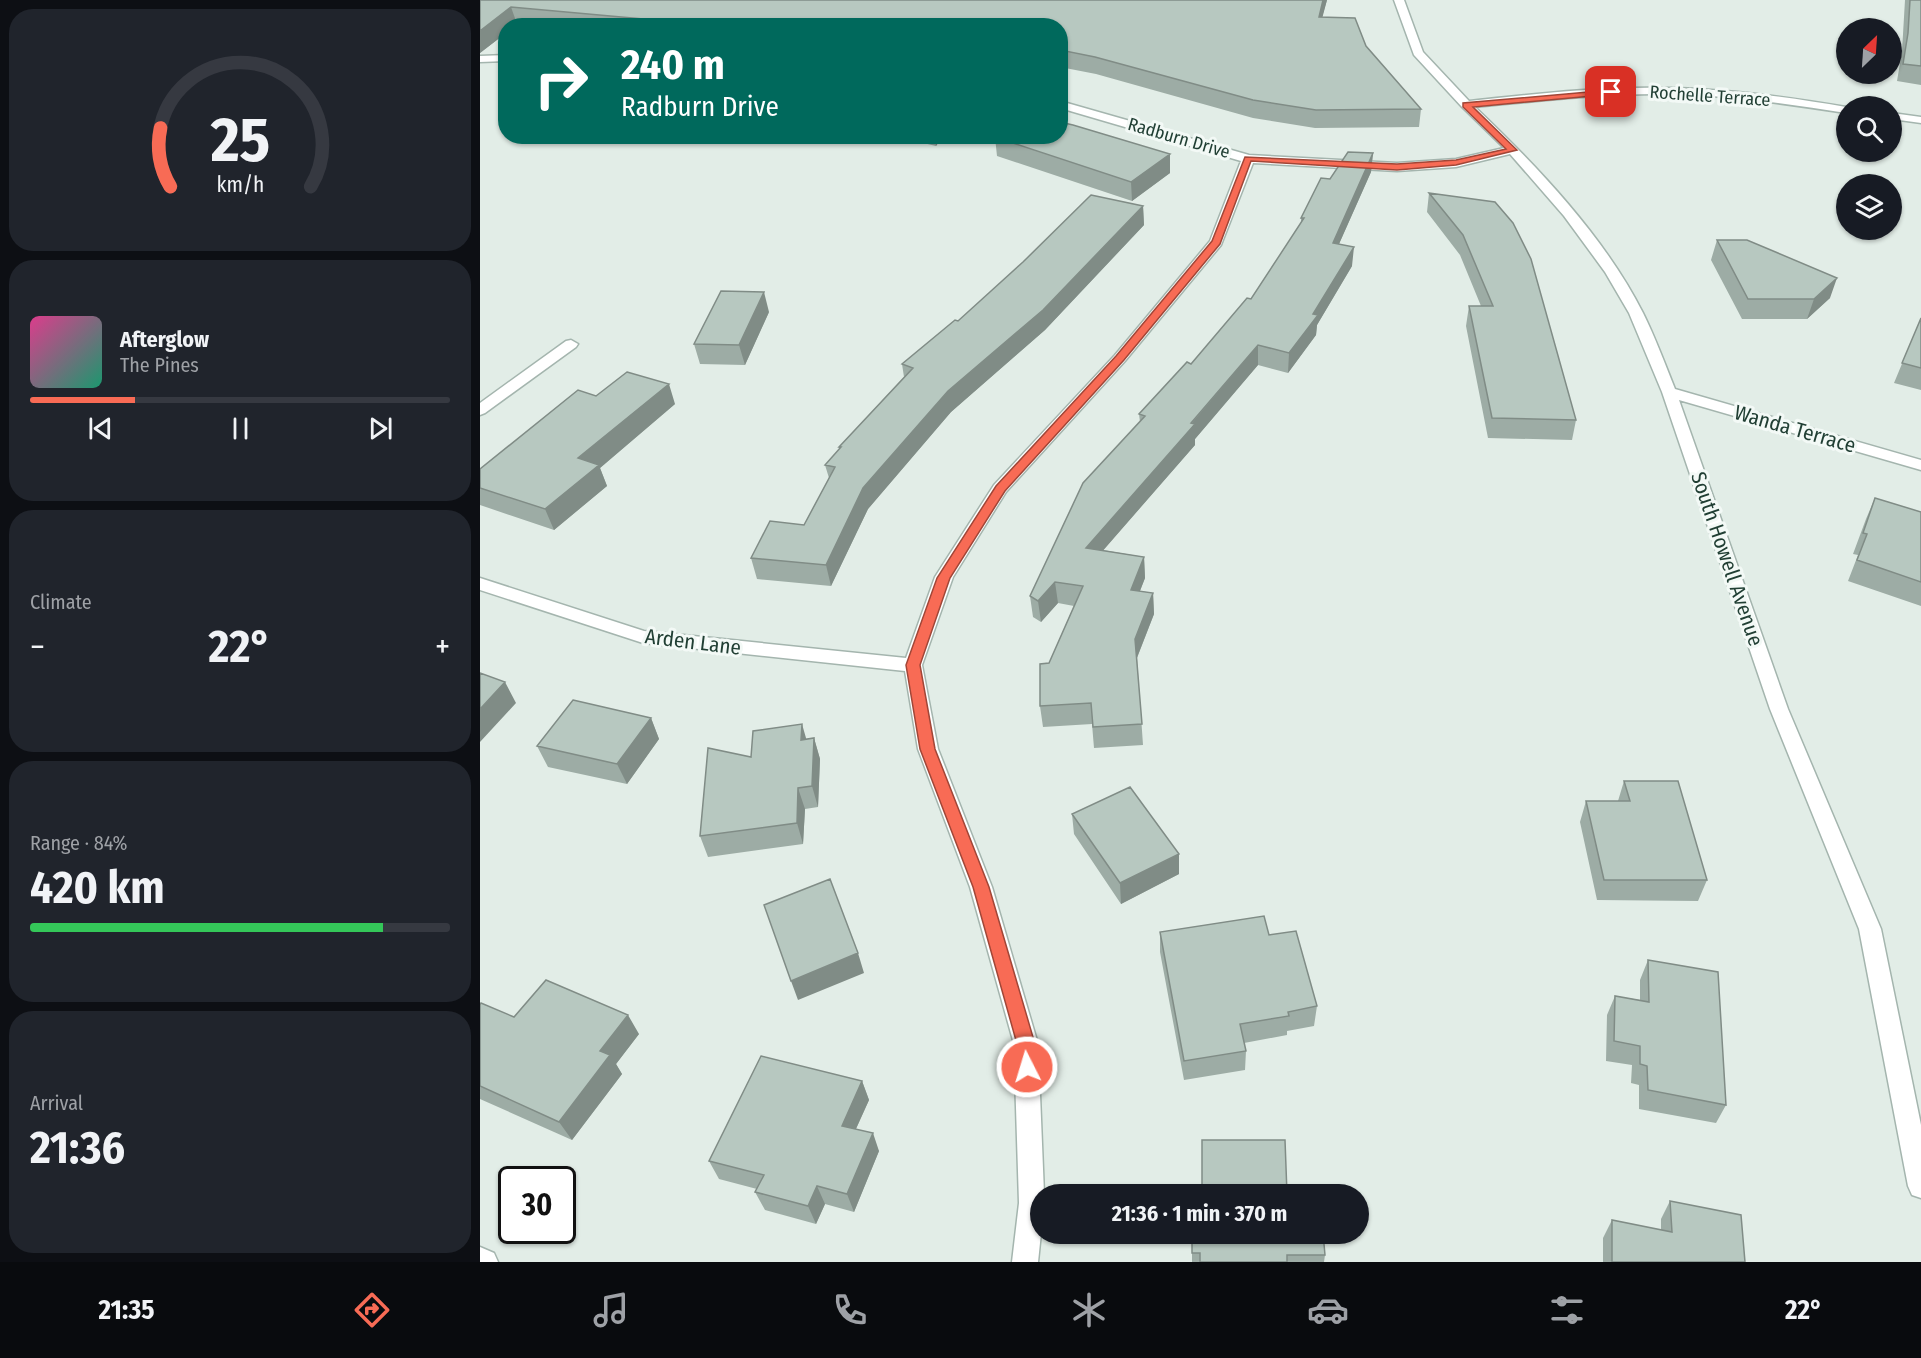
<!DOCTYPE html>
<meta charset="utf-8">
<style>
body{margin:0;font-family:"Fira Sans Condensed",sans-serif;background:#20242c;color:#f1f3f6;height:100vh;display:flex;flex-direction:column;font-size:22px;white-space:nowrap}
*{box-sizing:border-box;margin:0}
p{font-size:20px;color:#9ea1a6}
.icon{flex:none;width:33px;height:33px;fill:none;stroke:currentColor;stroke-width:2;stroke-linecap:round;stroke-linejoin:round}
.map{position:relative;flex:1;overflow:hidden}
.panel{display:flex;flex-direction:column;gap:9px;padding:9px;background:#0d0f14;width:480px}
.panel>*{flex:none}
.hud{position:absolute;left:18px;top:18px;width:570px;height:126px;border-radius:24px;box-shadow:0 2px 4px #0004;background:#00695c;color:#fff;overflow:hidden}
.needle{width:39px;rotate:25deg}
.buttons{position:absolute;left:1356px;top:18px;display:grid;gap:12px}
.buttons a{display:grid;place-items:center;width:66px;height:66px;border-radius:50%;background:#171b24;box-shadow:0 2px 4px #0004;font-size:30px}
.speed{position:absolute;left:18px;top:1166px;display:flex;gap:12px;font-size:30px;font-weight:700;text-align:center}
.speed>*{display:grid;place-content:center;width:78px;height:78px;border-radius:50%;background:#171b24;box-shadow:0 2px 4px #0004;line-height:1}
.speed .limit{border:3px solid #111;border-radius:9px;background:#fff;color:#111}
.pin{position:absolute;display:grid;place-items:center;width:51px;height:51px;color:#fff;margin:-26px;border-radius:12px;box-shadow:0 3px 9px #0006}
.me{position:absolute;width:66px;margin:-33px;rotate:355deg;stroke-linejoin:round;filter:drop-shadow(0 0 4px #0008)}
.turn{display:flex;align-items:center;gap:21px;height:126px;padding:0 24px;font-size:27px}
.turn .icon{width:78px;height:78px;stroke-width:2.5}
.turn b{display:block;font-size:42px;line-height:51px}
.big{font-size:45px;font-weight:700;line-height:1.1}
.panel .widget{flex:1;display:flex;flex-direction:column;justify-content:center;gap:9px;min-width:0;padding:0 21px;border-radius:24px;background:#20242c}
.panel .dial{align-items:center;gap:0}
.dial svg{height:156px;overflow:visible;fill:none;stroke:#363941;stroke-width:7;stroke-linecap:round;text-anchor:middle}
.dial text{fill:#f1f3f6;stroke:none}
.song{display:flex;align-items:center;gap:18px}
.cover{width:72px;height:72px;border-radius:9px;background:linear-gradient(135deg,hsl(330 70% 55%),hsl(160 70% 35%))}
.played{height:6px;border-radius:3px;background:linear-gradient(90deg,#f86b55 25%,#363941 25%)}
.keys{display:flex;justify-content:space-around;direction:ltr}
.heat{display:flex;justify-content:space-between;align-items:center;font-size:33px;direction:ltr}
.charge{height:9px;border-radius:4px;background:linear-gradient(90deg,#34c759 84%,#363941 0)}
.trip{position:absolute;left:550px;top:1184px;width:339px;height:60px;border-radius:30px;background:#171b24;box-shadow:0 2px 4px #0004;font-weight:700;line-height:60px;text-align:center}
.dock{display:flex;height:96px;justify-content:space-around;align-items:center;background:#090b0e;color:#9ea1a6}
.dock .icon{width:42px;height:42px}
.dock .on{color:#f86b55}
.dock b{font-size:27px;color:#f1f3f6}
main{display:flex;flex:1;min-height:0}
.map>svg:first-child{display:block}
</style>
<main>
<section class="panel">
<div class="widget dial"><svg viewBox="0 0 100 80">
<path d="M14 69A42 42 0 1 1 86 69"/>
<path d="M14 69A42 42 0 0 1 9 39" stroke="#f86b55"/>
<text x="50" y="56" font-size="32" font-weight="700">25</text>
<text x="50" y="72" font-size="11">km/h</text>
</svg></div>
<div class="widget">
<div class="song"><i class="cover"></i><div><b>Afterglow</b><p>The Pines</p></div></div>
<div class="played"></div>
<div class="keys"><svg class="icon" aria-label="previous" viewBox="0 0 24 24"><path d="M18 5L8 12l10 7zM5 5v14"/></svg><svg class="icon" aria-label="pause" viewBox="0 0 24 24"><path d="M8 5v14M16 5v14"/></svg><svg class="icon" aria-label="next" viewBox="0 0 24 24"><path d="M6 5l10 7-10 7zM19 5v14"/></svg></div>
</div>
<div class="widget"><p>Climate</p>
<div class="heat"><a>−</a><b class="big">22°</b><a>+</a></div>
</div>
<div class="widget"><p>Range · 84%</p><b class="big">420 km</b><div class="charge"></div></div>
<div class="widget"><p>Arrival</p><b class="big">21:36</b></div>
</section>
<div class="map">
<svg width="1441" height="1262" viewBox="0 0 1441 1262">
<rect width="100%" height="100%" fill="#e2ede7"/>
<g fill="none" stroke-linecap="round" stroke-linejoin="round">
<g stroke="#a4b5ae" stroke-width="3">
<path id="street" d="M914,0H924L943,52L989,101C1055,94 1122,86 1189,88C1249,89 1308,97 1366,107V113C1307,104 1248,95 1188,94C1123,93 1059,101 995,107C1057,166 1124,236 1163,313C1175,337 1185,364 1195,389L1441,460V470L1199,400L1308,709L1401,929L1441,1125V1198L1432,1195L1428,1186L1379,929L1290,709L1182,392L1149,313L1125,272L1084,216L1030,154L976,167L917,171L773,163L741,245L645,361L526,492L473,577L442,665L458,749L512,887L558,1044L564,1194H561V1233L558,1262H532L539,1203L534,1044L490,887L438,749L425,671L163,643L0,590V578L164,631L426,658L455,577L514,485L635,355L730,241L761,161L580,108V101L769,155L917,163L976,159L1024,148L982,107L934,55Z
M26,55V61L0,62V56Z
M1412,113L1441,117V123L1412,119Z
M91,340L98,344L96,347L5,413L0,415V403L86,341Z
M0,1247L14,1253L18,1262H0Z"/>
</g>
<use href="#street" fill="#fff" fill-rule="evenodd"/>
</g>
<path fill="#9daca5" d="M0,0H847L842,17L886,46L941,109L939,127L835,128L773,118L616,74L580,67V26H51L37,24L35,26H26V33L0,53Z
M1425,0H1441V85L1417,81L1422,51Z
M348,136H371L369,139Z
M374,136H463L456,146L439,142Z
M515,137L690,173L652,201L517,156Z
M893,153L891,172L859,244L872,266L837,325L836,335L808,373L778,365L715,439V445L623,550L664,557L665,578L660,591L673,593L674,614L657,658L663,745L614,748L612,724L563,727L560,706L569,663L594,606L578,603L561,622L553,617L550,596L660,422L659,414L711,364L771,299L821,223V218L850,179Z
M949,193L1015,202L1096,420L1092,440L1008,438L986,326L989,306H1001L980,255L947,212Z
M663,206L664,225L565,330L471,412L388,509L351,586L277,579L271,558L324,525L349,478L345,465L360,449L359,447L424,377L422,364L478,321Z
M1237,240L1350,298L1327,319H1262L1231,260Z
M289,312L265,365L220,364L214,344Z
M1441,318V390L1414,383Z
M116,396L195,404L120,468L127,486L74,530L0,505V469Z
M1395,498L1441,512V606L1368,581L1378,555L1373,554L1386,519Z
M171,718L179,739L147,784L68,767L57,746Z
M334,738L340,759L338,807L325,809L323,844L228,857L220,836L271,757L326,739Z
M1144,781L1227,880L1218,901L1117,900L1100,822L1106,801H1138Z
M592,814L699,874L641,904L594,834Z
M680,932L789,935L837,1006L834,1026L807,1031V1035L764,1043L766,1051L765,1070L704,1080L680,952Z
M1168,960L1246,1105L1236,1123L1159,1109V1085L1151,1083L1152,1065L1126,1061L1127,1015L1135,996L1160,1000V980Z
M0,1005L34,1017L159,1034L136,1064L142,1074L92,1140L0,1099Z
M382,1081L389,1100L376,1129L399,1151L374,1212L345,1204L336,1224L285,1210L275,1192L277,1189L239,1179L229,1161Z
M1190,1201L1265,1262H1123V1238L1132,1220L1181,1230V1219Z
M712,1233L845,1255L844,1262H712Z"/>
<path fill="#808c86" d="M843,0H847L838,34L839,17Z
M31,7L37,24L35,26H26V33L0,53V31Z
M455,136H463L456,146Z
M893,153L891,172L851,262L853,243Z
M690,154V173L652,201L651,182Z
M663,206L664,225L565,330L471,412L388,509L351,586L346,565L383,488L468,391Z
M874,247L872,266L837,325L836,335L808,373L809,353Z
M1357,278L1350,298L1327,319L1334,299Z
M284,292L289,312L265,365L259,345Z
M778,345V365L715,439V445L607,569L606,548Z
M189,384L195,404L120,468L127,486L74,530L65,509L98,458Z
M664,557L665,578L652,611L651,590Z
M575,582L578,603L561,622L558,601Z
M673,593L674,614L656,660L655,639Z
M25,682L36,703L0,742V709Z
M171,718L179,739L147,784L137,764Z
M322,724L328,745L321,740Z
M334,738L340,759L338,807L332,786Z
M318,788L325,809L323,844L317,823Z
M699,854V874L641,904L640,883Z
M378,953L384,973L318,1000L311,981Z
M148,1015L159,1034L136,1064L142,1074L92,1140L79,1122L120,1051Z
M382,1081L389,1100L369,1144L362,1126Z
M393,1133L399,1151L374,1212L367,1194Z
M337,1186L345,1204L336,1224L328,1206Z"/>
<path fill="#b7c8c0" stroke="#808c86" stroke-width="1.5" d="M0,0H843L839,17L875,18L886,46L941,109L836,110L773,100L615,57L580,50V26H241L31,7L0,31Z
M1430,0H1441V66L1423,64L1428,33Z
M580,122L593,125L690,154L651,182L515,137L516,136H580Z
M868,152L893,153L853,243L874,247L833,314L838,315L809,353L778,345L711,423L715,424L606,548L664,557L651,590L673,593L655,639L662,724L613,727L611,703L560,706V664L569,663L603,586L575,582L558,601L550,596L603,483L665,416L659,414L707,362L711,364L767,298L771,299L824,218H821L841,178L850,179Z
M949,193L1015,202L1033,223L1051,259L1096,420L1012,418L989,306H1013L983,235Z
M611,195L663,206L563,310L468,391L383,488L346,565L271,558L290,521L324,525L355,467L345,465L361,447H359L433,368L422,364L475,320L478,321L543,262Z
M1237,240H1267L1357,278L1334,299H1268Z
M241,291L284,292L259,345L214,344Z
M1441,318V368L1422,363Z
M147,372L189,384L98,458L119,465L65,509L0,488V469L98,390L116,396Z
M1395,498L1441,512V582L1377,560L1387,534L1383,533Z
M0,673L25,682L0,709Z
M93,700L171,718L137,764L57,746Z
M322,724L321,740L334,738L332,786L318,788L317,823L220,836L228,748L271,757L273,731Z
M1144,781H1198L1227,880H1124L1106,801H1150Z
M650,787L699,854L640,883L592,814Z
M350,879L378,953L311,981L284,905Z
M784,916L789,935L816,931L837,1006L808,1012L809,1016L760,1024L766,1051L704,1061L680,932Z
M1168,960L1238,972L1246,1105L1168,1090L1167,1066L1160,1064V1046L1134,1041L1135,996L1169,1002Z
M66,980L148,1015L120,1051L130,1055L79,1122L0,1086V1005L1,1003L34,1017Z
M281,1056L382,1081L362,1126L393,1133L367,1194L337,1186L328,1206L275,1192L284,1175L229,1161Z
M722,1140H805L807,1194H711V1188H722Z
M1190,1201L1261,1215L1265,1262H1132V1220L1192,1232Z
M712,1233H843L845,1255H807V1262H720V1253H712Z"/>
<path fill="#f86b55" stroke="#a14637" stroke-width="1.5" d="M1131,90H1134V94L993,107L1037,150L976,165L917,170L771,161L740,244L644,360L525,491L470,578L440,665L455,749L509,887L555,1044L556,1067L553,1072L547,1075L541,1072L538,1067L537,1044L493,887L440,749L426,665L457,578L516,486L636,356L732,241L765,157L917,164L976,160L1026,149L983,107V103Z"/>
<g text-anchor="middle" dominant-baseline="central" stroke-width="6" stroke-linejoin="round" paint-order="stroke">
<g font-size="18" fill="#213f34" stroke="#f3f9f6">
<text transform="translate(1230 96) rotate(4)">Rochelle Terrace</text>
<text transform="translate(699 138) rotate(16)">Radburn Drive</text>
</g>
<g font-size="21" fill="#213f34" stroke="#f3f9f6">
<text transform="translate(1315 429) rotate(16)">Wanda Terrace</text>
<text transform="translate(1247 559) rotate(71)">South Howell Avenue</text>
<text transform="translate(213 642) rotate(7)">Arden Lane</text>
</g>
</g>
</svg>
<div class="buttons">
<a><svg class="needle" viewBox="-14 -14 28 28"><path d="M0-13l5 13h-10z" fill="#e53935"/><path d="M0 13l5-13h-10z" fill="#9ea1a6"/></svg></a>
<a><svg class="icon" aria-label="search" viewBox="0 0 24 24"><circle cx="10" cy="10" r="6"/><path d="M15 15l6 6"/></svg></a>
<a><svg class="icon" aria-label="layers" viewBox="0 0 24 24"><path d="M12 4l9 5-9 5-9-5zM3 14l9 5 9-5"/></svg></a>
</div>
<div class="speed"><div class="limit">30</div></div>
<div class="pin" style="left:1131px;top:92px;background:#d93025"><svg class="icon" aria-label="arrive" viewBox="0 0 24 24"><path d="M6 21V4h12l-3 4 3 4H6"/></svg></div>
<svg class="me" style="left:547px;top:1067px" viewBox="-20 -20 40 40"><circle r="17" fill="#f86b55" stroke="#fff" stroke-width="3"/><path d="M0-11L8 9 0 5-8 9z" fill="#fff"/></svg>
<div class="trip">21:36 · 1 min · 370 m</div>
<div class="hud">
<div class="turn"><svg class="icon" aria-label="right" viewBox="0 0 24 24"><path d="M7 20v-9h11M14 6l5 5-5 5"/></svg><div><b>240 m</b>Radburn Drive</div></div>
</div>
</div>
</main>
<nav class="dock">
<b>21:35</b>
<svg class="icon on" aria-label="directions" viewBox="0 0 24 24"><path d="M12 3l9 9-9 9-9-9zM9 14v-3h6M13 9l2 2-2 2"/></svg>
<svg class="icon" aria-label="music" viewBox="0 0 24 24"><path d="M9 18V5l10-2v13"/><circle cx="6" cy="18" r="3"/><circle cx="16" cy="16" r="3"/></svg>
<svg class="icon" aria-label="phone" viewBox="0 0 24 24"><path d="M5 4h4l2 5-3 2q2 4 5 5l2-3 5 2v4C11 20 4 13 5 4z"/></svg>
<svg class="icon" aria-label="climate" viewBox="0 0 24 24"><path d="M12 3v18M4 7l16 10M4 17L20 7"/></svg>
<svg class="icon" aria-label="car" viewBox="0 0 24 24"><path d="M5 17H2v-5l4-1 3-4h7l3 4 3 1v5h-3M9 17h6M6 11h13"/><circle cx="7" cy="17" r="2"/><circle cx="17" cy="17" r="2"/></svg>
<svg class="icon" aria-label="filters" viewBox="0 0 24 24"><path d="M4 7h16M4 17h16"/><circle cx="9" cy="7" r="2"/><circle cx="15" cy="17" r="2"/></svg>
<b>22°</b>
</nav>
